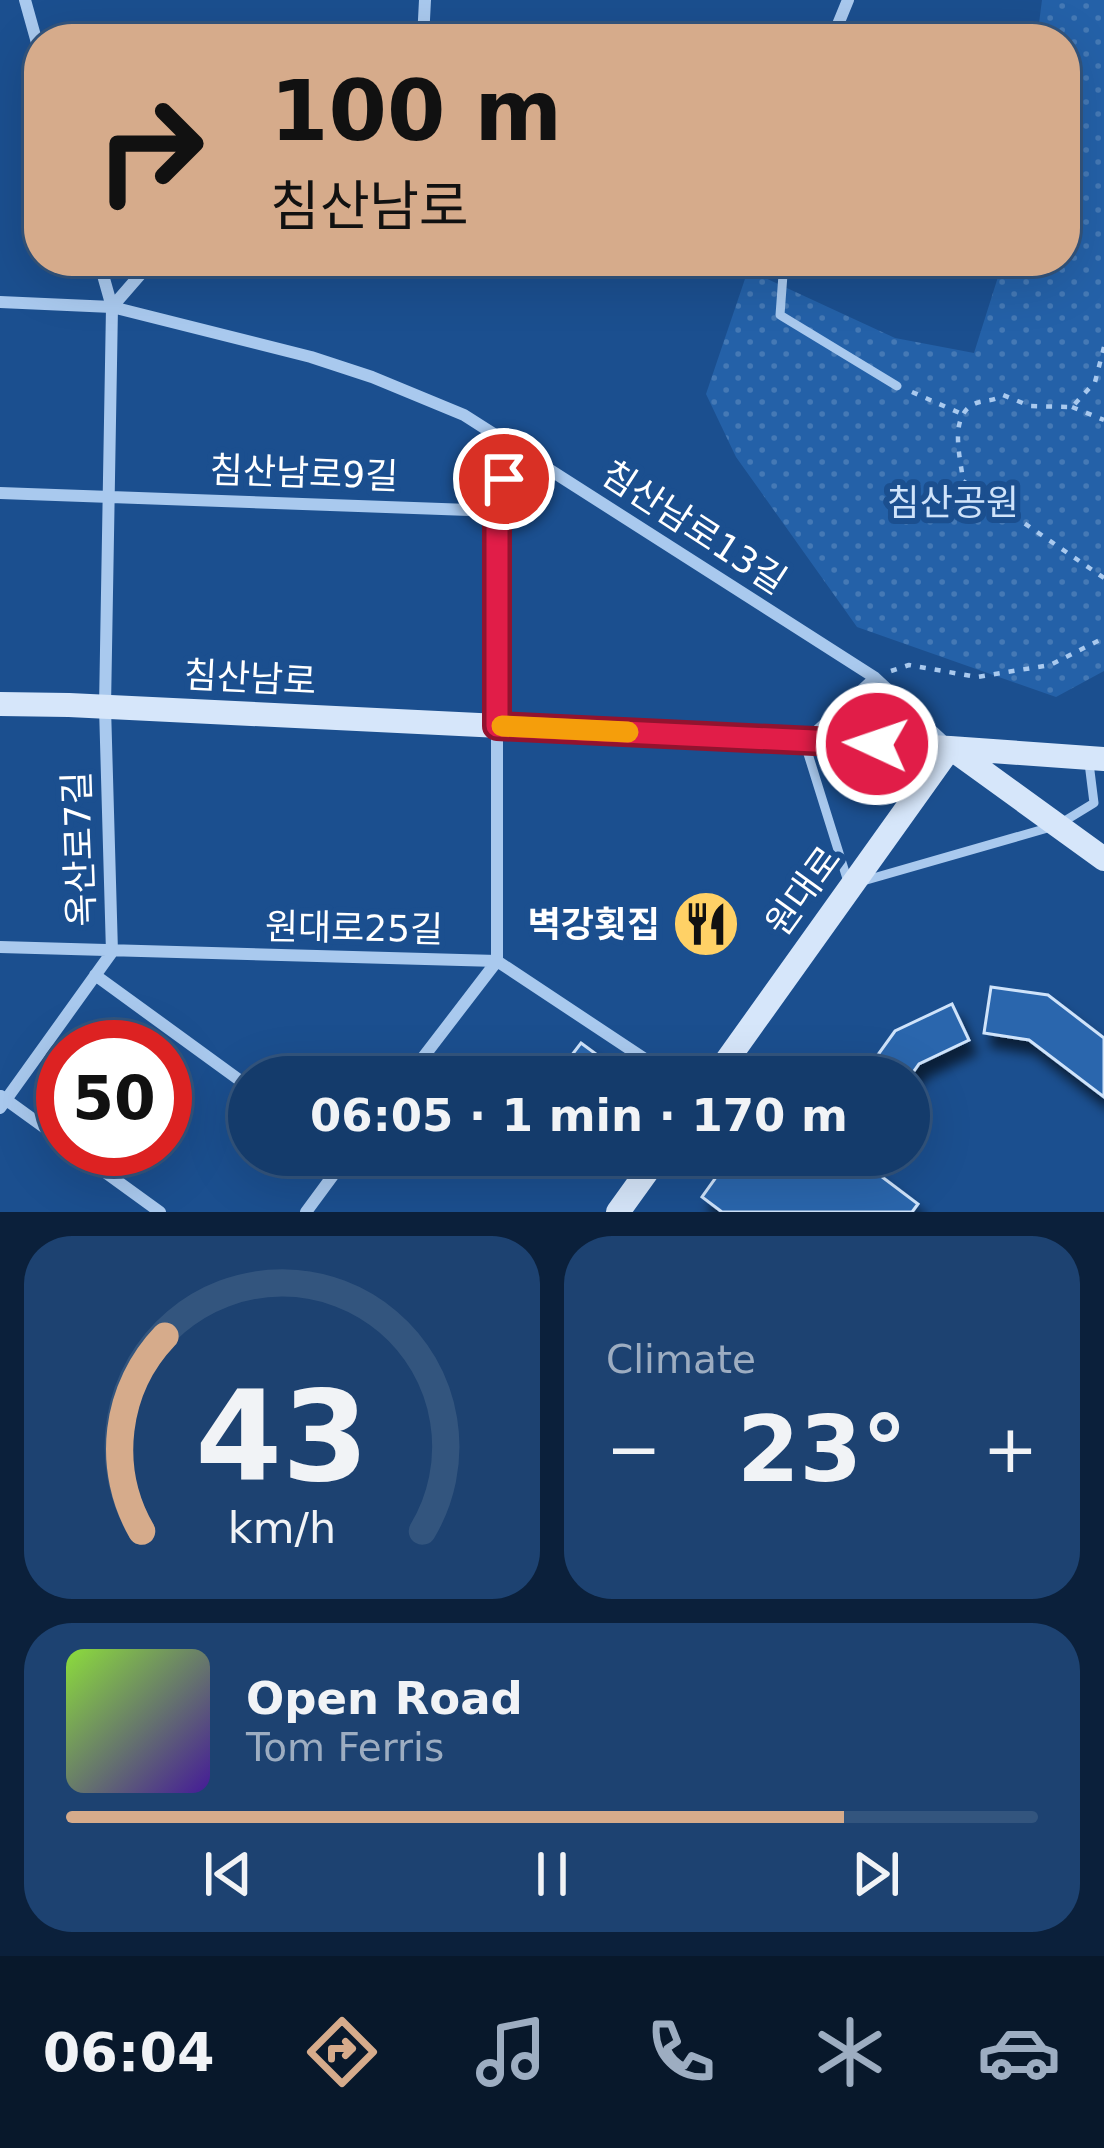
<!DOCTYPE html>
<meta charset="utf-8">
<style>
body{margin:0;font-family:"DejaVu Sans","Noto Sans KR",sans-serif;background:#1d4271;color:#f1f3f6;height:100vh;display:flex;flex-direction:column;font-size:45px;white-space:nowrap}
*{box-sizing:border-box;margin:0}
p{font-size:39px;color:#9dadc1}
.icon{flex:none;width:66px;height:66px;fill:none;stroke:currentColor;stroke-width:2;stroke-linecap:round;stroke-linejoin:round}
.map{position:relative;height:1212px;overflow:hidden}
.panel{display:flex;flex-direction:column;gap:24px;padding:24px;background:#0b203b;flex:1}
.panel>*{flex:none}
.top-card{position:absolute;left:24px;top:24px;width:1056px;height:252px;border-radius:48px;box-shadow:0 12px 48px #0002,0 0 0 3px #33557e;background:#d6ab8b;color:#111;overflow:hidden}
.speed{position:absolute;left:36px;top:1020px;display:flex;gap:24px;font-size:60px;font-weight:700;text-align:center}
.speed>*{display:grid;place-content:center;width:156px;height:156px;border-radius:50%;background:#143b6b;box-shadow:0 12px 48px #0002,0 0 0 3px #33557e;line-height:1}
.speed .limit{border:18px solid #d22;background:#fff;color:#111}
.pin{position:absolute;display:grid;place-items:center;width:102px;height:102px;color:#fff;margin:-51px;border:6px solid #fff;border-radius:50%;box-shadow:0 3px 12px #0007}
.me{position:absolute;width:132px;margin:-66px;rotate:273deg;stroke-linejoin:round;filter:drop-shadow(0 0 9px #0008)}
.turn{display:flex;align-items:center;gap:42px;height:252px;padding:0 48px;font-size:54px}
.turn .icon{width:156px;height:156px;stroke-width:2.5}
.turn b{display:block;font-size:84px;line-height:102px}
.big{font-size:90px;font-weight:700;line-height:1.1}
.panel .widget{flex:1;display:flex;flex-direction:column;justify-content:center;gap:18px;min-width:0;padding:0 42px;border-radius:48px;background:#1d4271}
.panel .dial{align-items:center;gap:0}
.dial svg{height:312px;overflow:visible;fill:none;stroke:#33557e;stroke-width:7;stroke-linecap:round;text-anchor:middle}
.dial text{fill:#f1f3f6;stroke:none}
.song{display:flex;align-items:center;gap:36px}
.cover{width:144px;height:144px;border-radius:18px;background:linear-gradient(135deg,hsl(90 70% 55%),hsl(260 70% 35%))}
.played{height:12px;border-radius:6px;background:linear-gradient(90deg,#d6ab8b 80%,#33557e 80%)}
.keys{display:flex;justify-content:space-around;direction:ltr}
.heat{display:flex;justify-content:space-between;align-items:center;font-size:66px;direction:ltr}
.panel .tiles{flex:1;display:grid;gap:24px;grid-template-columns:1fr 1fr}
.widget:last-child{grid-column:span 2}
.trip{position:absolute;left:228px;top:1056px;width:702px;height:120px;border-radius:60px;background:#143b6b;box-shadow:0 12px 48px #0002,0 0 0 3px #33557e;font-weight:700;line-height:120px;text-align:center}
.tabs{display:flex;height:192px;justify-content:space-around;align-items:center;background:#08182b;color:#9dadc1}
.tabs .icon{width:84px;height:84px}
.tabs .on{color:#d6ab8b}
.tabs b{font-size:54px;color:#f1f3f6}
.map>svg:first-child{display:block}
</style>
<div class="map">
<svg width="1104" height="1212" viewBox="0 0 1104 1212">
<defs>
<pattern id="grass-dots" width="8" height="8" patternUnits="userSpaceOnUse" patternTransform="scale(3)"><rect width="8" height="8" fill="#2461a8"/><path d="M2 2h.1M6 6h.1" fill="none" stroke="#4579b5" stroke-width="1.8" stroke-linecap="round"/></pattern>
<filter id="shadow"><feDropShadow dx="7" dy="13" stdDeviation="6" flood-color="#0009"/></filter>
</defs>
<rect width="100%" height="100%" fill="#1b4f8f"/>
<path fill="url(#grass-dots)" d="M1042,0H1104V671L1056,697L857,627L736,457L706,394L748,270L895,338L974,353L1003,261H1065V39H1037Z"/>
<path fill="#2a66ad" stroke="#cfe3fa" stroke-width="3" filter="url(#shadow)" d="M991,987L1048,995L1104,1038V1097L1029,1040L984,1033Z
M952,1004L969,1040L919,1064L909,1078L869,1077L864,1074L895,1031Z
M581,1043L615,1068L609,1077H555Z
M460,1056L489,1077H444Z
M732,1155H853L918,1204L912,1212H722L702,1197Z"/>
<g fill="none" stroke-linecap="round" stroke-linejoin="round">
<path stroke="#a9c9ee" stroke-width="4.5" stroke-dasharray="6 9" stroke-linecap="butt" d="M1104,347L1095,382L1072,407L1030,406L1003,395C993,402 985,399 974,404C948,417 961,459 963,481L1104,578
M912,392L962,414
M1072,407L1104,420
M891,671L909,665L977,677L1050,665L1104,638"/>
<path stroke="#a9c9ee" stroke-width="9" d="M784,261L780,315L897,386
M874,677L804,741L849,885L1058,825L1094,803L1089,763"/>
<path stroke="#a9c9ee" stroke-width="12" d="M25,0L39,50
M423,39L425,0
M832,39L848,0
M99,261L112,307
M0,302L112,307L311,357L372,377L464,415L874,677L947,745
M0,493L497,511
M0,947L497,961L672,1077
M95,975L249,1087
M408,1077L497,961V511L511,446
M1,1096L63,1141
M0,1108L112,952L105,707L112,307L152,261
M73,1149L160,1212
M306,1212L348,1155"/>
<path stroke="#d6e6fa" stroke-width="24" d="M0,704L69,705L950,748L1104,759
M952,749L1104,859
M715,1077L950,748
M618,1212L659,1155"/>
</g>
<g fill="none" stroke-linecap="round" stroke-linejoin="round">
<g stroke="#92132f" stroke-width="30">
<path id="route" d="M504,479L497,512V726L877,744"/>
</g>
<use href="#route" stroke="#e11d48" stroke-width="21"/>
<path stroke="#f59e0b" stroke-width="21" d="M502,726L628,732"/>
</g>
<defs>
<g id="restaurant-disc" transform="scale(3.45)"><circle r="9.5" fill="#ffd166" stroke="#1b4f8f"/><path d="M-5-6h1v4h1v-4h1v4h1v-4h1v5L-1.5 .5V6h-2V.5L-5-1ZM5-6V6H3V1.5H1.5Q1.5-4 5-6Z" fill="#111"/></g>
</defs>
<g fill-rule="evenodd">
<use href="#restaurant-disc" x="706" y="924"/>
</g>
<g text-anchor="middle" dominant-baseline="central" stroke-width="12" stroke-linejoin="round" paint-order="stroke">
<g font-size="36" fill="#fff" stroke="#1b4f8f">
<text transform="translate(304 473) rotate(2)">침산남로9길</text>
<text transform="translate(694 527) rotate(33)">침산남로13길</text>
<text transform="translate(250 678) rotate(3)">침산남로</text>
<text transform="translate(79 849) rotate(-92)">옥산로7길</text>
<text transform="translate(803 891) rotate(-54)">원대로</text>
<text transform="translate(354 928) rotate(1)">원대로25길</text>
</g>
<g font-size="36" fill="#cfe3fa" stroke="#1b4f8f">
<text x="953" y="502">침산공원</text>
</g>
<g font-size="36" font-weight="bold" fill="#fff" stroke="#1b4f8f" text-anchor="end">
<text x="660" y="924">벽강횟집</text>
</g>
</g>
</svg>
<div class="speed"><div class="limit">50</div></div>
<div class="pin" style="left:504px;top:479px;background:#d93025"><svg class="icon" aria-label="arrive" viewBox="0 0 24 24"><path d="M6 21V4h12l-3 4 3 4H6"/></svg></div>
<svg class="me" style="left:877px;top:744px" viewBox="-20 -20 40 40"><circle r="17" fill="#e11d48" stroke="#fff" stroke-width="3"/><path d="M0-11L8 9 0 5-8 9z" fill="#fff"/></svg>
<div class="trip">06:05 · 1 min · 170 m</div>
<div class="top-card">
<div class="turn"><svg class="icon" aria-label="right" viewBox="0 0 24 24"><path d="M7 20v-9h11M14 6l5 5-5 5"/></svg><div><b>100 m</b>침산남로</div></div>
</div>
</div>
<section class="panel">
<div class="tiles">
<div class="widget dial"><svg viewBox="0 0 100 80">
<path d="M14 69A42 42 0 1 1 86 69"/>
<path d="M14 69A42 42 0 0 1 20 19" stroke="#d6ab8b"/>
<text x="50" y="56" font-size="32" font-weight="700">43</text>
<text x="50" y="72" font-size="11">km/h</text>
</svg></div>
<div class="widget"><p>Climate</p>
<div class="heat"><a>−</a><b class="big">23°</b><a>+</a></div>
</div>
<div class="widget">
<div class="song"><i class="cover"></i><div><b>Open Road</b><p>Tom Ferris</p></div></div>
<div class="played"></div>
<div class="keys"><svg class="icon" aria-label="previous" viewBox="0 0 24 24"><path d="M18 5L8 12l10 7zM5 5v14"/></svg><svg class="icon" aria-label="pause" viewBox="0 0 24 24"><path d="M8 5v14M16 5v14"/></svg><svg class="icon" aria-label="next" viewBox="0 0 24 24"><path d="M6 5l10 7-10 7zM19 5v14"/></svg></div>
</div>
</div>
</section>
<nav class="tabs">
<b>06:04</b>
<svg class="icon on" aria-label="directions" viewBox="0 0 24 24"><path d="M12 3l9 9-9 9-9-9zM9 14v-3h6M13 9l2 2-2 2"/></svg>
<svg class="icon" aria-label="music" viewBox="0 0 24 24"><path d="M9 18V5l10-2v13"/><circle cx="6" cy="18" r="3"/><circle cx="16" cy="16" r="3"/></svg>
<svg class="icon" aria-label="phone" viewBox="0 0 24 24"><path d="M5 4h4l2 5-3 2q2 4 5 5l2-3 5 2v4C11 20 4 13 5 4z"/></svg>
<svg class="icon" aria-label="climate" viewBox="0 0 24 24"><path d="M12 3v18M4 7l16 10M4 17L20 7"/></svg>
<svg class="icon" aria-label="car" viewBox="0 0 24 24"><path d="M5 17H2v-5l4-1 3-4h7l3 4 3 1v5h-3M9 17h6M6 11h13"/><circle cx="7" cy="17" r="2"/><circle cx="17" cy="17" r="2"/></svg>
</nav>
